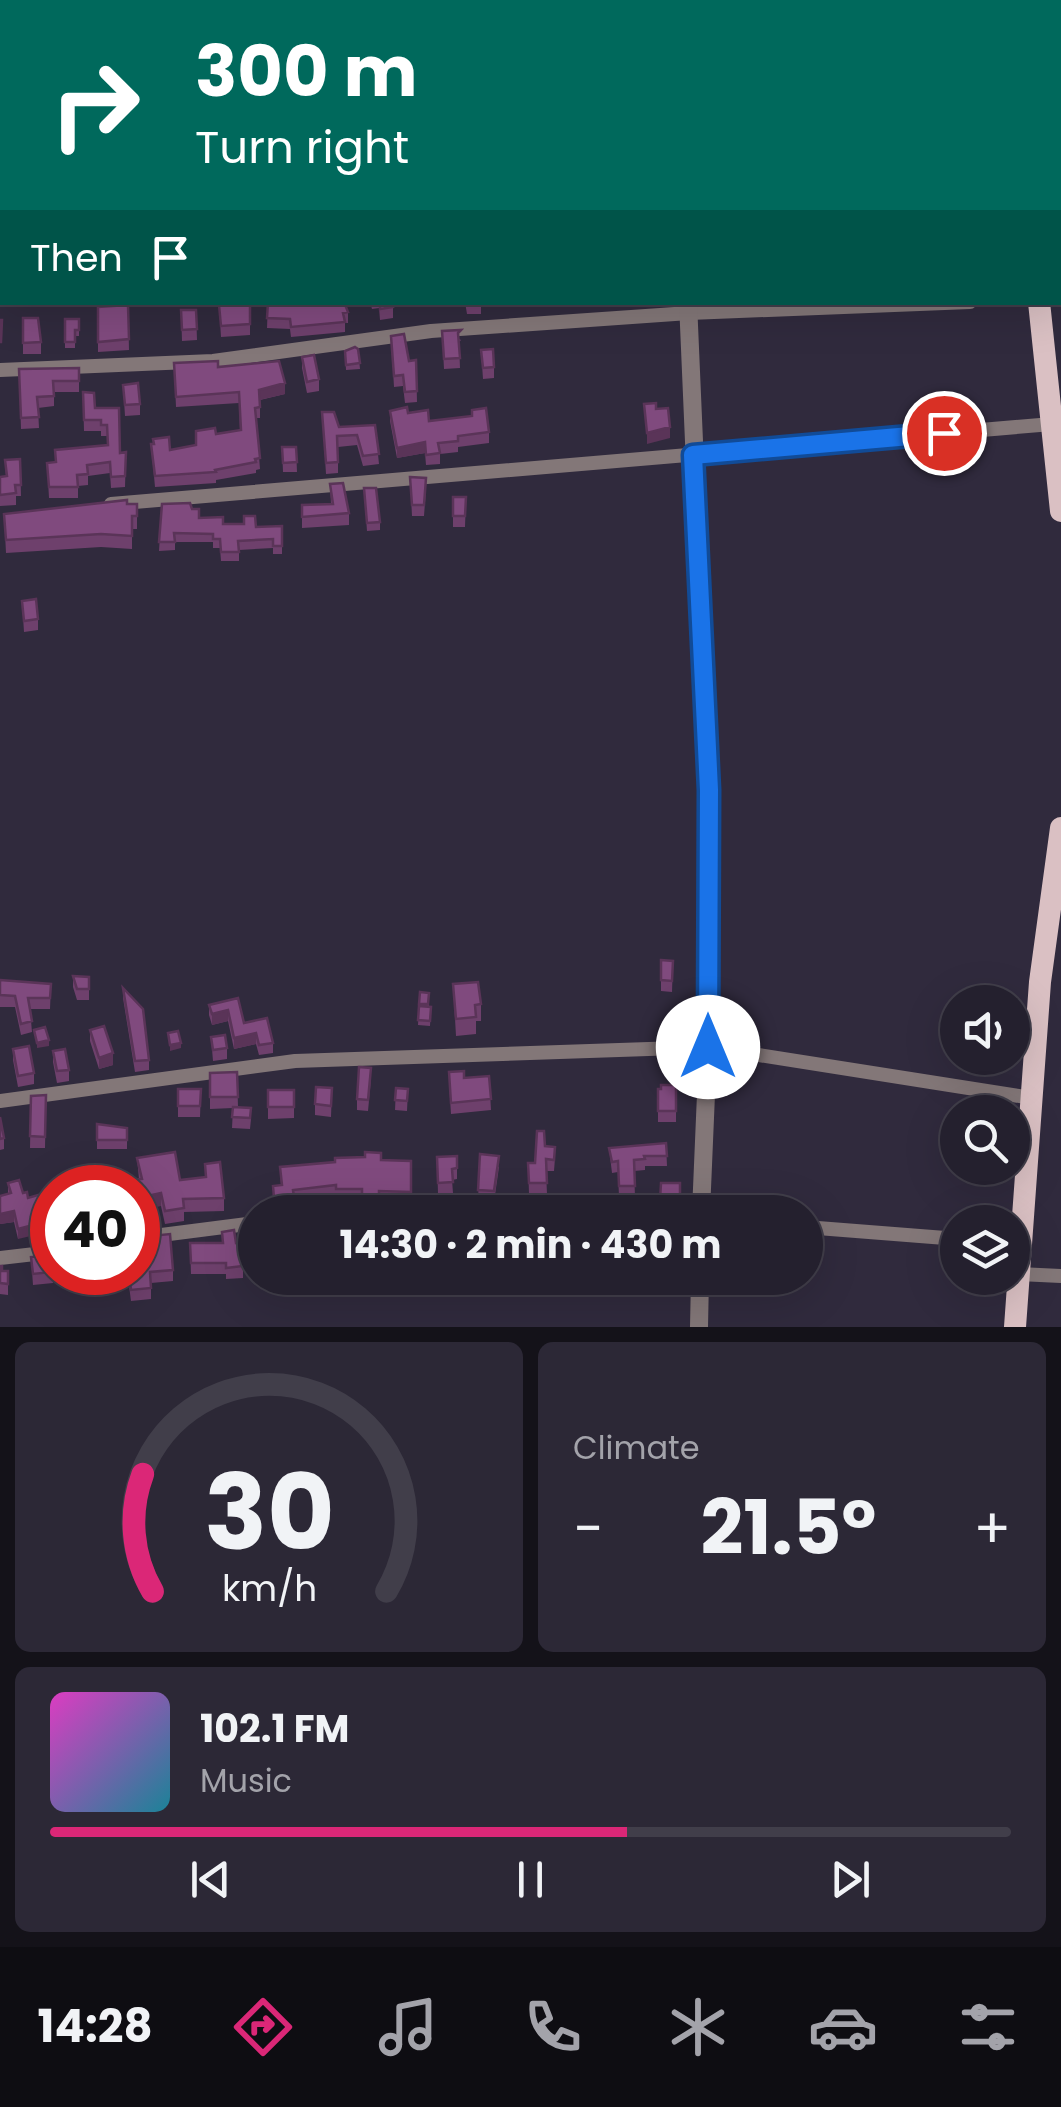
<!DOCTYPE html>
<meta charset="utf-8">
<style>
body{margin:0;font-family:Poppins,sans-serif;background:#2c2836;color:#f1f3f6;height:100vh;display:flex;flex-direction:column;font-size:38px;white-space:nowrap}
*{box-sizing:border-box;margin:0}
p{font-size:32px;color:#a3a3aa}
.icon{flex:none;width:55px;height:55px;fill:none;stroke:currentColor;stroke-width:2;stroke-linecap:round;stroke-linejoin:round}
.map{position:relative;height:1327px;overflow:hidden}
.sheet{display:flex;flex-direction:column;gap:15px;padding:15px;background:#141219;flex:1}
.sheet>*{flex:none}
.guide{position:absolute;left:0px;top:0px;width:1062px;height:305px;box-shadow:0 10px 40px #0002,0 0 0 2px #413e4a;background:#00695c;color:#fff;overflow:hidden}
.buttons{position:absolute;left:940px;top:985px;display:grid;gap:20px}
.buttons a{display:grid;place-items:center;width:90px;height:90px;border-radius:50%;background:#24202e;box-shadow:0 10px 40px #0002,0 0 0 2px #413e4a;font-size:50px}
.speed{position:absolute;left:30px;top:1165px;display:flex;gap:20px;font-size:50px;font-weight:700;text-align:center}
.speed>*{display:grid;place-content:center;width:130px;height:130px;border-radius:50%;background:#24202e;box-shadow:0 10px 40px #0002,0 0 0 2px #413e4a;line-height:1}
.speed .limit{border:15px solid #d22;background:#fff;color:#111}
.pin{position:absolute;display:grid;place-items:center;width:85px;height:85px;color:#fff;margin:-42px;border:5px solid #fff;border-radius:50%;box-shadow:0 2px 10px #0007}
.me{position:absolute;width:110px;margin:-55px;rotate:0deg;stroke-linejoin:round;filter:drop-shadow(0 0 8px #0008)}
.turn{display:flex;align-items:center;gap:35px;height:210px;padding:0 30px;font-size:45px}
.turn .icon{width:130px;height:130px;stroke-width:2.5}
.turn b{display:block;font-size:70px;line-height:85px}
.then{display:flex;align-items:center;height:95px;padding:0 30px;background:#0003;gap:20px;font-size:38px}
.big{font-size:75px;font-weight:700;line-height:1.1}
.sheet .card{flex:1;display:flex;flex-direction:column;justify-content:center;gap:15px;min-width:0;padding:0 35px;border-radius:15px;background:#2c2836}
.sheet .dial{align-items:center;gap:0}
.dial svg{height:260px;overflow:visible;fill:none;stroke:#413e4a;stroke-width:7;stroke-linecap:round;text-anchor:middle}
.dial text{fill:#f1f3f6;stroke:none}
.song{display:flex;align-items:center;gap:30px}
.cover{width:120px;height:120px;border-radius:15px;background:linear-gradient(135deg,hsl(310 70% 55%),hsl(190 70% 35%))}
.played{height:10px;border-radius:5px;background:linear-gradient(90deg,#db2777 60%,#413e4a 60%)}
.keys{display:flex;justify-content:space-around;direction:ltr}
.heat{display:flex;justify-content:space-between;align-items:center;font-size:55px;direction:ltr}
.sheet .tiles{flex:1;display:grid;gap:15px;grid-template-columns:1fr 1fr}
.card:last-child{grid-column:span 2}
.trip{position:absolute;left:238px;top:1195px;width:585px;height:100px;border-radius:50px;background:#24202e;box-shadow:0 10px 40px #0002,0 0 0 2px #413e4a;font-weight:700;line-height:100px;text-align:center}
.tab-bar{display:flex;height:160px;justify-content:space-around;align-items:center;background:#0e0d12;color:#a3a3aa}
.tab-bar .icon{width:70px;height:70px}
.tab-bar .on{color:#db2777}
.tab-bar b{font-size:45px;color:#f1f3f6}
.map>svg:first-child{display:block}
</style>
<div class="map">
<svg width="1061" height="1327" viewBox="0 0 1061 1327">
<rect width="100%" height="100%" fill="#302a3d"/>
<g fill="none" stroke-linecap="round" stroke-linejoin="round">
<path stroke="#837778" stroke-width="14" d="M42,2V0
M0,221H2
M1060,227H1061
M0,370L213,361L431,331L689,313L970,302
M111,504L1052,424
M0,1101L295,1061L708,1047L1032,1098
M805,1227L958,1239
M138,1238L255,1223
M0,1258L52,1252
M1019,1274L1061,1276"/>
<path stroke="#837778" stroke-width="18" d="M678,0V2
M688,302L709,790L708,1047L701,1212
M699,1327L700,1278"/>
<path stroke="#dac0c3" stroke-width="22" d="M960,0L961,2
M1039,302L1061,511
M1015,1327L1040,982L1061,828"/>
</g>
<path fill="#6e406c" d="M268,302L304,304L348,312V323H345V332L291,337L290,329L267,328Z
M370,302H407L393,305V318L380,320L379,308L372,309Z
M465,302H481V314H467Z
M250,303V335L221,337L219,305Z
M128,305L129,350L98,352V307Z
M181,310H196L197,340L182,341Z
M23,318L41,342V354H23Z
M65,319H79V336H75V348H65Z
M442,331L461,340L459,342L460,368L444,369Z
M391,336L409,361L416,360L417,402L405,403L403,386L394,387Z
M358,349L360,369L346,370L345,351Z
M481,350L494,367V378L483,379Z
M302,357L319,379V391L307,393L302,368Z
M174,363L218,367L285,394L260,400V418H256L260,469L256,470V473L216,480V483L155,487L151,444L170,450L196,445L216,434L240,431L239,403L176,407Z
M79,368V392H54V406L38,408L39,428L21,429L19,369Z
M123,385L140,404V415L125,416Z
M83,392L95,408H119L120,453L126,452L125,487L111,488L110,473L88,476V485L78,486V498H49L47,463L55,462V450L107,446V436H101V431H84Z
M390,411L408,413L429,421L489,432V443L458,447V452L440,454V464L426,465L425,453L397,458L390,421Z
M322,412L339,427L375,425L379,464L363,466L357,445L338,447V473L326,474Z
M282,447H296L297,472H283Z
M20,459L21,496H16V505L0,506V477H6L5,460Z
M410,477L426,489L424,516H412Z
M330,484L349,513V525L302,528V505L331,504Z
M364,488L380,522V530L367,531Z
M453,497H466L465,527H453Z
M137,504V529H132V549L101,547L6,553L4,514Z
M162,504L192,509L199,518L223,524L256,527L282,526V554H273V548L239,550V561H221L220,548H213V542H175V550L159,551Z
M22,601L38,619V630L24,632Z
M661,960L673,961L672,992L661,991Z
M73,976L89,977V1000H77L73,987Z
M0,980L51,984L50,1009H30L32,1032L21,1035L15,1007H0Z
M453,984L481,1004V1021H476V1034L456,1036Z
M123,988L149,1060V1070L135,1072L123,998Z
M420,992L429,993V1007H431L430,1026L418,1025Z
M238,998L244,1023L273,1043V1053L259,1055L256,1044L234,1049L228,1021L212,1025L209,1015V1005Z
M90,1030L113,1065L99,1069L90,1041Z
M211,1037L227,1048V1059L213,1061Z
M13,1049L34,1073V1084L18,1087L13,1060Z
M53,1051L69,1070V1081L57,1083L53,1062Z
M237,1072L238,1107L251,1119L250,1129L232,1128L233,1108L210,1109V1073Z
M489,1076L491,1110L451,1114L449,1083L464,1078Z
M371,1079L368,1111L357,1110V1099Z
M676,1085V1122H658V1089Z
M332,1088L331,1117L315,1115V1104Z
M396,1088L408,1089L407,1111L395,1110Z
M178,1089H201L200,1117H178Z
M268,1090H294V1118L268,1119Z
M46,1095L45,1148H30L31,1096Z
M0,1117L4,1138V1149L0,1150Z
M97,1124L127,1128V1149H97Z
M666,1143L667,1166H645V1170L634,1171L635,1196L619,1197L618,1172L612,1173L609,1148Z
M545,1146L555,1158L554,1171H546L547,1194H529L528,1163H535Z
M480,1154L499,1167L494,1202L478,1201Z
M457,1156V1179L452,1180L453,1193L438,1194L437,1157Z
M137,1158L180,1180L205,1177V1164L224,1198V1211L184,1212V1221L165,1224L161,1206L139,1179Z
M381,1160L411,1192V1204L379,1202V1209H362V1200H336V1197L294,1201V1208L274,1210L273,1186L281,1185L280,1167Z
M8,1183L41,1205L18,1239L14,1222L0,1224V1196L8,1194Z
M661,1183H680V1212L660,1211Z
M222,1232L236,1243L243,1266V1278L226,1279V1274H191L190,1243H222Z
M150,1236L173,1270V1281L151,1283V1299L131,1301L128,1278L110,1277L109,1283L95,1282V1272H138L150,1253Z
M31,1257L53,1272V1283L33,1285Z
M0,1266L2,1271H8V1295L0,1294Z
M307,1278H336V1280Z"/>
<path fill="#5a3458" d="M285,383V394L259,400V390Z
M670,427V438L647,444V433Z
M425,442V453L397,458V448Z
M228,1010V1021L212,1025V1014Z
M256,1033V1044L234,1049V1038Z
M49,1040V1046L37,1048V1043Z
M181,1043V1048L170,1051V1045Z
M113,1053V1065L99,1069V1058Z
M161,1193V1206L138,1211V1198Z
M14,1211V1222L0,1224V1214Z
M52,1220V1231L18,1239V1229Z"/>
<path fill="#804a7e" stroke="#5a3458" stroke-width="2.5" d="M55,0H78V2H54Z
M0,235H2V268H0Z
M268,302H344L348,312L343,313L345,322L291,327L290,319L267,318Z
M380,302H392L393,307L380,309Z
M250,303V324L221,326L219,305Z
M128,305L129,339L98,342V307Z
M181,310H196L197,329L182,330Z
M23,318H38L41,342L23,343Z
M65,319H79V330H75V342H65Z
M0,320H2L1,342H0Z
M461,330L458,333L460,358L444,359L442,331Z
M404,334L409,361L416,360L417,391L405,392L403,375L394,376L391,336Z
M355,347L358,349L360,363L346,365L345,351Z
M493,349L494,367L483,368L481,350Z
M314,355L319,379L307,382L302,357Z
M218,361V367L279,361L285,383L259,390L260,407L255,408L260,458L255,459L256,462L215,470L216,472L155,476L151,444H154L153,439L169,437L170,450L196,445V431L215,428L216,434L241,430L239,392L176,397L174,363Z
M79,368V381H53L54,396L37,397L39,417L21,418L19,369Z
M138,383L140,404L125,405L123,385Z
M83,392L94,393L95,408H119L120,453L126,452L125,476L111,477L110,462L87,465L88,474L77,475L78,487H49L47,463L56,462L55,450L108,445L107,425H101V420H84Z
M656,403V409L668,408L670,427L647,433L644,404Z
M407,407L408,413L428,410L429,421L472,416V410L486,408L489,432L458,436V441L438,443L440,453L426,455L425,442L397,448L390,411Z
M322,412H334L339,427L375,425L379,454L363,456L357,435L337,436L338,462L326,463Z
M282,447H296L297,462L283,463Z
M20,459L21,485H15L16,493L0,495V477L7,476L5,460Z
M410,477L426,478L424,505H412Z
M343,483L349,513L302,517V505L333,504L330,484Z
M364,488H376L380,522L367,523Z
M453,497H466L465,516H453Z
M127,500V504H137V516H132V536L101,534L6,540L4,514Z
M190,503L192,509H199V518L223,517V524H244V516H255L256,527L282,526V546H273V539L238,541L239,552H221L220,539H213V534L174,533L175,542H159L162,504Z
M36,599L38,619L24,621L22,601Z
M661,960L673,961L672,981L661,980Z
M73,976L89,977V989H77Z
M0,980L51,984L50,998H28L32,1021L21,1024L15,996L0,995Z
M478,982L481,1004L475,1005L476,1017L456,1019L453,984Z
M123,988L143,1009L149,1060L135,1061Z
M420,992L429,993L428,1004H419Z
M238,998L244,1023L267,1018L273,1043L259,1045L256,1033L234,1038L228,1010L212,1014L209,1005Z
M419,1006L431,1007L430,1021L418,1020Z
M104,1026L113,1053L99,1058L90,1030Z
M45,1027L49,1040L37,1043L34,1030Z
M178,1031L181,1043L170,1045L168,1033Z
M225,1035L227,1048L213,1050L211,1037Z
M29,1046L34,1073L18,1076L13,1049Z
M65,1049L69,1070L57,1071L53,1051Z
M359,1067L371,1068L368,1100L357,1099Z
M464,1071V1078L489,1076L491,1099L451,1103L449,1072Z
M237,1072L238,1097H210V1073Z
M661,1085H676V1111H658V1089H661Z
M316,1087L332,1088L331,1106L315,1104Z
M396,1088L408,1089L407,1101L395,1100Z
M178,1089H201L200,1106H178Z
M268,1090H294V1107H268Z
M46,1095L45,1137L30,1136L31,1096Z
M233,1107L251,1108L250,1118L232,1117Z
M0,1117L4,1138L0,1139Z
M97,1124L127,1128V1140H97Z
M537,1131H544L545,1146L555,1147L554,1160L546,1159L547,1183H529L528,1163H535Z
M666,1143L667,1156H644L645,1159L634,1160L635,1186H619L618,1161L612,1162L609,1148Z
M175,1152L180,1180L206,1177L205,1164L220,1162L224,1198L183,1199L184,1208L165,1211L161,1193L138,1198V1188H90V1185L142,1179L137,1158Z
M365,1152L381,1153V1160L411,1161V1192L379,1191V1198H362V1189H336V1185L293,1190L294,1197L274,1198L273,1186L282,1185L280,1167L335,1162V1158L365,1157Z
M480,1154L499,1156L494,1191L478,1190Z
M457,1156V1168L452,1169L453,1182L438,1183L437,1157Z
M19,1180L23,1193L27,1192L28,1198L38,1195L41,1205L52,1201V1220L18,1229L14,1211L0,1214V1196L11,1193L8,1183Z
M661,1183H680V1201L660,1200Z
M234,1230L236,1243L240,1242L243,1266L226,1268V1263H191L190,1243H223L222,1232Z
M170,1234L173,1270L150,1272L151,1288L131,1290L129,1272H138V1255L151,1253L150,1236Z
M51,1255L52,1272L33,1274L31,1257Z
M0,1266H2V1271H8V1284L0,1283Z"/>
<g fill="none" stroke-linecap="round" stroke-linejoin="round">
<g stroke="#114b97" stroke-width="25">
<path id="route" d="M708,1047L709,790L693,455L944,433"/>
</g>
<use href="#route" stroke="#1a73e8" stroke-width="18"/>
</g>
</svg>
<div class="buttons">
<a><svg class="icon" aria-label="sound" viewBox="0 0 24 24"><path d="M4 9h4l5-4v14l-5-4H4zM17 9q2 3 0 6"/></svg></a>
<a><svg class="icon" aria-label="search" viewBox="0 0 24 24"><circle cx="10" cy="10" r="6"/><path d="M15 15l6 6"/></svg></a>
<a><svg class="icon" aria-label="layers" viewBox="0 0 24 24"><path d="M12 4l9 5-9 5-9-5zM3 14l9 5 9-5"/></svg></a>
</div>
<div class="speed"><div class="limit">40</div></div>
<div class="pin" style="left:944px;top:433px;background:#d93025"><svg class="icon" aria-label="arrive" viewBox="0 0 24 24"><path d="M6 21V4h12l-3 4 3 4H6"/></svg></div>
<svg class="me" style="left:708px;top:1047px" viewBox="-20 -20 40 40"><circle r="19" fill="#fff"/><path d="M0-13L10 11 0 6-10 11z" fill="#1a73e8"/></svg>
<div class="trip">14:30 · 2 min · 430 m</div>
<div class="guide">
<div class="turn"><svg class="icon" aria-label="right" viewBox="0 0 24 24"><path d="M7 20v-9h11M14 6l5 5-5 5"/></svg><div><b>300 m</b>Turn right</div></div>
<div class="then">Then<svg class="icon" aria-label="arrive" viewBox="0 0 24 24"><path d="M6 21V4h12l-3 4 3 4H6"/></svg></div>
</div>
</div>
<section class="sheet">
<div class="tiles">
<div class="card dial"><svg viewBox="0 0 100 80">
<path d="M14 69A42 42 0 1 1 86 69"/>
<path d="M14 69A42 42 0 0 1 11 33" stroke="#db2777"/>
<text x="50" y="56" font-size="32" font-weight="700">30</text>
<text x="50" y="72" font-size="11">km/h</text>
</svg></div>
<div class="card"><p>Climate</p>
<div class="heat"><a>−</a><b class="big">21.5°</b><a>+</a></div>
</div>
<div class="card">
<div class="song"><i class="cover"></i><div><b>102.1 FM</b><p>Music</p></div></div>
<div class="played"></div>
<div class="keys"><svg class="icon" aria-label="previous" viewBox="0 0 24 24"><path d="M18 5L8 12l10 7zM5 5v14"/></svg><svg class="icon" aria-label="pause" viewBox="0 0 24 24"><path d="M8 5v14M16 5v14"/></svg><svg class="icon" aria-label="next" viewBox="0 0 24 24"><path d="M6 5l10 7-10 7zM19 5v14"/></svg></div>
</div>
</div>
</section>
<nav class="tab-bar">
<b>14:28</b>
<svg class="icon on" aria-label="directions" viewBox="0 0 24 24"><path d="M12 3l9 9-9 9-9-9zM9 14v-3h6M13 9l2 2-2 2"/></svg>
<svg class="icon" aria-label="music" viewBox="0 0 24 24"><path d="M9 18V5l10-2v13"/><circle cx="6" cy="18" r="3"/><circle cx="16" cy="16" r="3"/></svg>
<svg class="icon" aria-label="phone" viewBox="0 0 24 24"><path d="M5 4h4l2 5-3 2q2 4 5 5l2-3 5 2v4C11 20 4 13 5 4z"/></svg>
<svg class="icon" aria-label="climate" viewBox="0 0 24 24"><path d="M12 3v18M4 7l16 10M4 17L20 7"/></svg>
<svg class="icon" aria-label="car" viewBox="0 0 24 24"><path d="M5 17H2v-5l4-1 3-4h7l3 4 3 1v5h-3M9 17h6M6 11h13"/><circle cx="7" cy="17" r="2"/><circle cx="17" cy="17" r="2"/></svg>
<svg class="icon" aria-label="filters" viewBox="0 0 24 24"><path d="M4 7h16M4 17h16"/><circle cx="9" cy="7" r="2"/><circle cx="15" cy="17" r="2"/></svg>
</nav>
